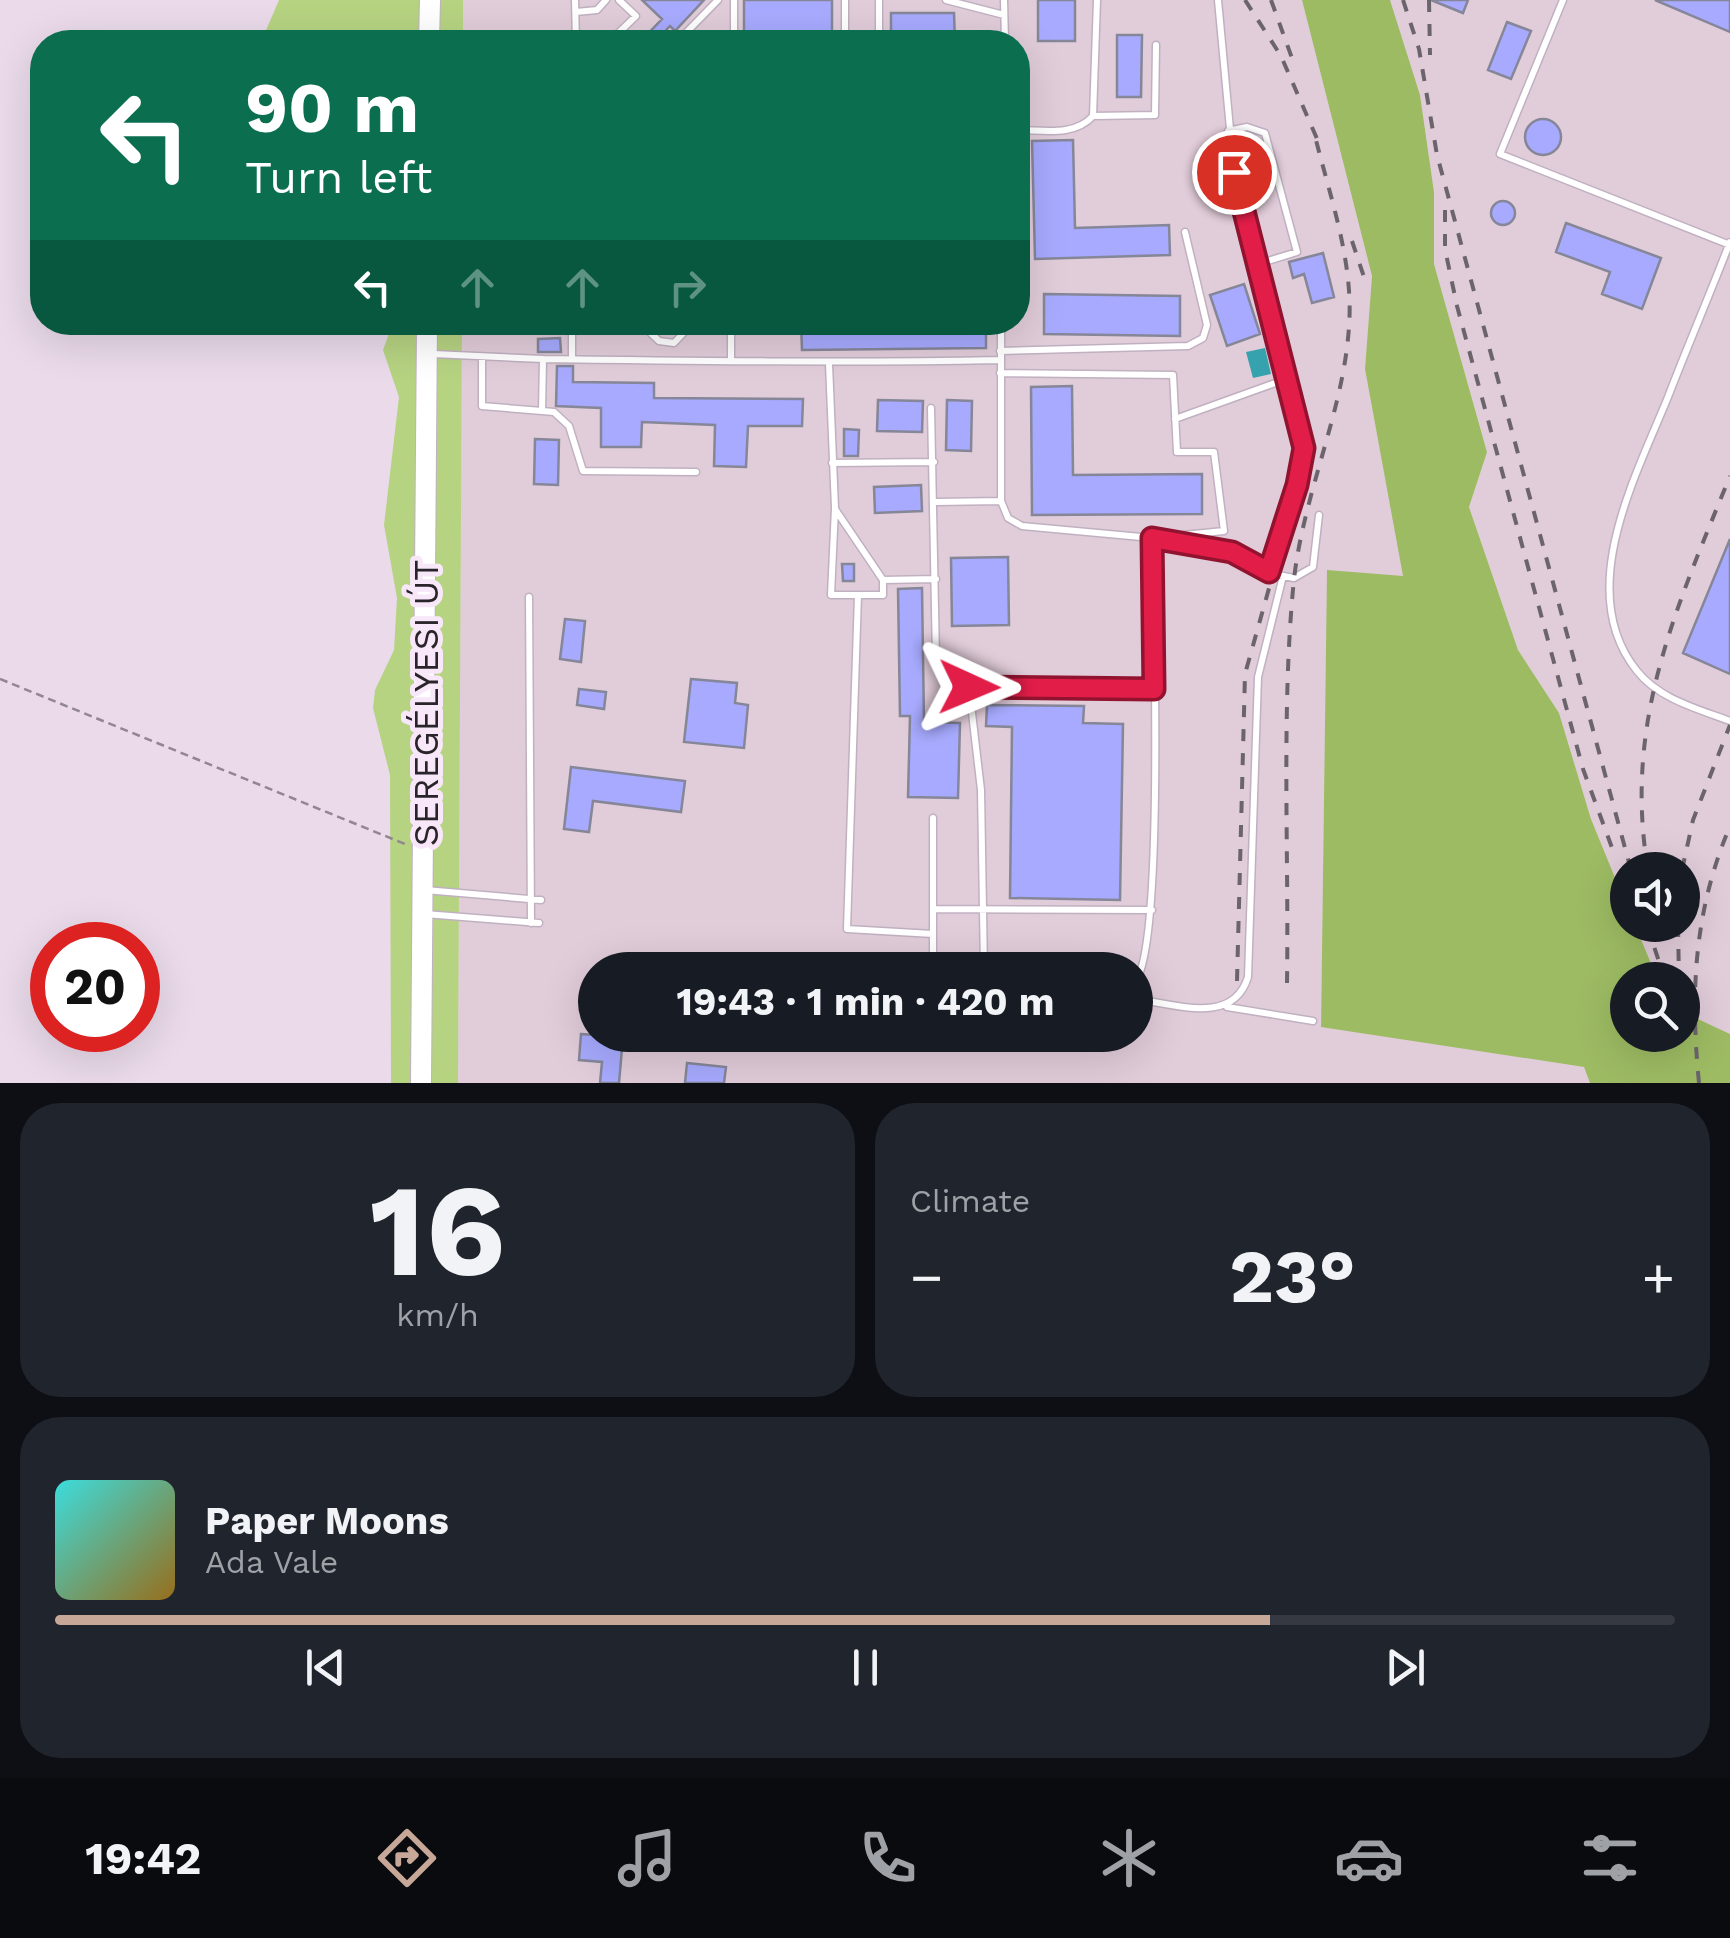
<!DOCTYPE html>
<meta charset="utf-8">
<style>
body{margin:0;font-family:"Work Sans",sans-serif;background:#20242c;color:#f1f3f6;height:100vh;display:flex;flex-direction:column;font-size:38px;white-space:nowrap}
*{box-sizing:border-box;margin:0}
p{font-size:32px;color:#9ea1a6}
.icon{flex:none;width:55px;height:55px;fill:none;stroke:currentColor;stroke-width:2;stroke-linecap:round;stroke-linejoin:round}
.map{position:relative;height:1083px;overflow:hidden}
.side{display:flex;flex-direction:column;gap:20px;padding:20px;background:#0d0f14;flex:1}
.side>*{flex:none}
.hud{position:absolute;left:30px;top:30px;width:1000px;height:305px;border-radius:40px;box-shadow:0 10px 40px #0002;background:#0b6e4f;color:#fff;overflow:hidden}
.fabs{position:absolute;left:1610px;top:852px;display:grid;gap:20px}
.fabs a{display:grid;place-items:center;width:90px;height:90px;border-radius:50%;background:#171b24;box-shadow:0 10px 40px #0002;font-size:50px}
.speed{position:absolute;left:30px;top:922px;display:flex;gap:20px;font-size:50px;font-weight:700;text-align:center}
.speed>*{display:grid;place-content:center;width:130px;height:130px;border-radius:50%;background:#171b24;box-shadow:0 10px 40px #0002;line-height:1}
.speed .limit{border:15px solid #d22;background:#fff;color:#111}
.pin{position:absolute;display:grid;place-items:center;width:85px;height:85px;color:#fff;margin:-42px;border:5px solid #fff;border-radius:50%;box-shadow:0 2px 10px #0007}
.me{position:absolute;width:110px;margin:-55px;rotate:91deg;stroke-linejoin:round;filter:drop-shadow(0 0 8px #0008)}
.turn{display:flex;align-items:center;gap:35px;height:210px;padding:0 50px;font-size:45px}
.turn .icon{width:130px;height:130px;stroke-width:2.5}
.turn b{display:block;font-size:70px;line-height:85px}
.lanes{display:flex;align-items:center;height:95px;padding:0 50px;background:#0003;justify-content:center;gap:50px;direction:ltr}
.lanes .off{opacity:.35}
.big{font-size:75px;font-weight:700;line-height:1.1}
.side .card{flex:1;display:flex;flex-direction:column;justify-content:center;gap:15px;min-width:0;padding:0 35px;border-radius:40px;background:#20242c}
.side .dial{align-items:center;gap:0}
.dial b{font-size:130px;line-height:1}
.song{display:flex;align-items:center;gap:30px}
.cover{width:120px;height:120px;border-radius:15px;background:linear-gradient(135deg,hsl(180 70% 55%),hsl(40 70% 35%))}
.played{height:10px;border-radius:5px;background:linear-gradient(90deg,#c7a898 75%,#363941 75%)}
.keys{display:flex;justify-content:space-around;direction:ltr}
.heat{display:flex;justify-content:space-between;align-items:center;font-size:55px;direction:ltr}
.side .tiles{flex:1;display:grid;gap:20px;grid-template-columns:1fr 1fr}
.card:last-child{grid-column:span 2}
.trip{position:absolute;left:578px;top:952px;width:575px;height:100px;border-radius:50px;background:#171b24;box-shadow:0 10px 40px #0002;font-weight:700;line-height:100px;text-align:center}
.tabs{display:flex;height:160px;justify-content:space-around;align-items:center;background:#090b0e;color:#9ea1a6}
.tabs .icon{width:70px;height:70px}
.tabs .current{color:#c7a898}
.tabs b{font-size:45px;color:#f1f3f6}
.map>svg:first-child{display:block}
</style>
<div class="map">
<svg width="1730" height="1083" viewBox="0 0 1730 1083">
<rect width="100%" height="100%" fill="#eadaea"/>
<path fill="#e1ccd9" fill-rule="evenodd" d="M463,0H1302L1372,276L1365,369L1404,577L1327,571L1321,1026L1584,1067L1590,1083H458L462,323L1018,322V42H463ZM595,970H1135V1035H595Z
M1390,0H1730V1034L1683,1012L1682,980H1658L1635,925H1682V870H1628L1627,907L1591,819L1559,713L1518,650L1469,507L1487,451L1434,264V192L1420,95Z"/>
<path fill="#b6d382" d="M279,0H463V42H261Z
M393,323H462L458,1083H391L390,775L373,708L375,690L394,650L397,598L384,525L399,397L383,350Z"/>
<path fill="#9dbb63" d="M1302,0H1390L1420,95L1434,192V264L1487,452L1469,507L1518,650L1559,713L1591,819L1627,907L1628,925H1635L1658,980H1628V1035H1682L1683,1012L1730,1034V1083H1590L1584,1067L1321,1027L1327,570L1403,576L1365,369L1372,276Z"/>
<path fill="#36a2ad" d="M1265,348L1271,374L1253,378L1246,352Z"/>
<path fill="#a7aafe" stroke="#858698" stroke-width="2.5" d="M642,0H704L675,31L670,26L655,42H640L662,19Z
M744,0H832V42H744Z
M1038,0H1075V41H1038Z
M1431,0H1468L1463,13Z
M1655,0H1730V32Z
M891,13H954L955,42H891Z
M1507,22L1531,31L1511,79L1488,70Z
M1117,35H1142L1141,97H1117Z
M1525 137a18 18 0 1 1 36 0a18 18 0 1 1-36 0Z
M1073,140L1075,228L1169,225L1170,255L1035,259L1032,141Z
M1491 213a12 12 0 1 1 24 0a12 12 0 1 1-24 0Z
M1566,223L1661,258L1642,309L1602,294L1610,272L1556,252Z
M1323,253L1334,297L1312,303L1304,274L1293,278L1289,262Z
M1244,284L1260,334L1227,346L1210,295Z
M1044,294L1180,296V336L1044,334Z
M801,322H986V348L802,350Z
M560,338L561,352H538V339Z
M557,366H573V382L654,383V398L803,399L802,426H748L746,467L714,466L715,425L642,422L641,447H601V408L556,406Z
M1072,386L1073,475L1202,474V514L1032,515L1031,387Z
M878,400L923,401L922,432L877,431Z
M947,400L972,401L971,451L946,450Z
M844,429L859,430L858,456H844Z
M535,439L559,440L558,485L534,484Z
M921,485L922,511L875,513L874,487Z
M1730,539V674L1683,653Z
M1008,557L1009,625L952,626L951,558Z
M842,564H854V581H843Z
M922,588L924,722L960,723L958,798L908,797L910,716H900L898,589Z
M565,619L585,621L581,662L560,659Z
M691,679L737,683L735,703L748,705L744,748L684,742Z
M579,689L606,692L604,709L577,705Z
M987,705L1084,706L1083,723L1123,724L1120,900L1010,898L1012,727L986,726Z
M571,767L685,781L681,812L593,801L589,832L564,829Z
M581,1034L623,1037L619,1083H600L602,1062L579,1060Z
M687,1063L726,1067L724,1083H685Z"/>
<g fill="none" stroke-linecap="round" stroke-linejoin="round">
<g stroke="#c0b1c1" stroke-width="9">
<path id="service" d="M575,0L576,42
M879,0V42
M946,0L1004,15
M1004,0L1005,42
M1218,0L1234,172L1304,448L1297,485L1269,572
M1563,0L1500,154L1730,245
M576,12L597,10L606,0
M609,42L636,16L619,0
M677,42L718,0
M734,42V0
M845,42V0
M1093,116L1155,115L1156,45
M1018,130C1043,130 1074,137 1093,116L1097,0
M1228,131L1247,127L1265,133L1297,252L1258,264
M1730,242C1710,294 1688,345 1668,397C1636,476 1573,592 1637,671C1659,699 1698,709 1730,721
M639,322L659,341L674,343L694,322
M1001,322V501L1008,518L1022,526L1152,538
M1000,351L1188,346L1203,338L1207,325L1185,232
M433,354L543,359L542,411L482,406V358
M731,358V322
M543,359C695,361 847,363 1000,360
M572,359V322
M829,364L835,508L831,595H858L847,929L933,934
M1000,373L1173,375L1177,452H1214L1224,531L1153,538C1153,605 1165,946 1135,982
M931,408L936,659L969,687L1154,689
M542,411L554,412L569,426L583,471L696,472
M1175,419L1289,378
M832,463L934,462
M936,502L1001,501
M835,509L883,580L936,579
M1164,540L1231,551L1273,574L1294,578L1313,567L1319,515
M858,595H883V580
M529,597L531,923
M969,687L981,790L984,970
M933,818V967
M425,890L541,900
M933,909L1152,910
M425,914L539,923
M1135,999C1175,1004 1233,1026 1248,977L1258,677L1283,576
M1227,1007L1313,1021"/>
</g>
<g stroke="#c0b1c1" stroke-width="22">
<path id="primary" d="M429,42L430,0
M421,1083L427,322"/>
</g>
<path stroke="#918691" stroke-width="2.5" stroke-dasharray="8 5" stroke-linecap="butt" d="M0,679L405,844"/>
<use href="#service" stroke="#fff" stroke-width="6"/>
<use href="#primary" stroke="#fff" stroke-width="20"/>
<path stroke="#6c646c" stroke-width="4" stroke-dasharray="12 12" stroke-linecap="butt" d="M1245,0L1281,56L1318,141
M1271,0L1293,61
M1403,0L1419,49L1437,155L1631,870
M1429,0L1430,55
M1445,210V249L1457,306L1583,769L1615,856
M1352,241L1364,277
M1648,870C1623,722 1676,609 1730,476
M1682,870L1693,820L1730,725
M1647,925L1665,980
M1678,925L1679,980
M1237,981L1245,674L1273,574L1293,524
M1287,983C1289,853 1281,707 1294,579C1304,492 1344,410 1349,326C1354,261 1329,194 1314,132
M1699,1083C1690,992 1694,911 1730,826"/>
</g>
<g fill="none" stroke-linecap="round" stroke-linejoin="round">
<g stroke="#92132f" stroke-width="25">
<path id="route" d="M969,687L1154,689L1152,538L1232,552L1269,572L1297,485L1304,448L1234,172"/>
</g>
<use href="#route" stroke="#e11d48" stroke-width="18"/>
</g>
<g text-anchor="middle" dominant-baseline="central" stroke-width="10" stroke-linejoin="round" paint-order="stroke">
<g font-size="35" fill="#292429" stroke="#f7e7f8">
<text transform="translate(426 703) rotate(-90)">SEREGÉLYESI ÚT</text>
</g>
</g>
</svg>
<div class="fabs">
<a><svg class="icon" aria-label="sound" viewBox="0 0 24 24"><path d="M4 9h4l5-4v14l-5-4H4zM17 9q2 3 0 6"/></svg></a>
<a><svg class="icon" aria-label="search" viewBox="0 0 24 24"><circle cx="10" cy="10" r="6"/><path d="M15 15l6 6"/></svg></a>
</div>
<div class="speed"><div class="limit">20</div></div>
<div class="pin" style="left:1234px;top:172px;background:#d93025"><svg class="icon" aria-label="arrive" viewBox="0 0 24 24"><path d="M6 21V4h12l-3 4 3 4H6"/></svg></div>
<svg class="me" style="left:969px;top:687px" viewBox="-20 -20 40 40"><path d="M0-17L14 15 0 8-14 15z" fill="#e11d48" stroke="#fff" stroke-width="4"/></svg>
<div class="trip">19:43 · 1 min · 420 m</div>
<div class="hud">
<div class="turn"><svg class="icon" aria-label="left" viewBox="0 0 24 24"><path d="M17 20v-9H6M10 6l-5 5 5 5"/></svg><div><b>90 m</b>Turn left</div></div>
<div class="lanes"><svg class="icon" aria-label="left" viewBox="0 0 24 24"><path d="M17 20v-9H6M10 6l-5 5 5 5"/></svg><svg class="icon off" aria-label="ahead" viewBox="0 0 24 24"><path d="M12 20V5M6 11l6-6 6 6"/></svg><svg class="icon off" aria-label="ahead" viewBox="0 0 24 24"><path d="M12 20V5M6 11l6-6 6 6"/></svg><svg class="icon off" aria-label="right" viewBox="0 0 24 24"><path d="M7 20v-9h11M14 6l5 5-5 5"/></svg></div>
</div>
</div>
<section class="side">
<div class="tiles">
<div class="card dial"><b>16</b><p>km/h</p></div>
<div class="card"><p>Climate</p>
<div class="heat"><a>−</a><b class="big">23°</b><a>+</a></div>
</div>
<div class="card">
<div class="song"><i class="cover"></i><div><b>Paper Moons</b><p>Ada Vale</p></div></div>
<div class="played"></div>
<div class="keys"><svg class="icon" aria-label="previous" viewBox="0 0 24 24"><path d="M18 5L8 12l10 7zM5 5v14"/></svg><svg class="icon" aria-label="pause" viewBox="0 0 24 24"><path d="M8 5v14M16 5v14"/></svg><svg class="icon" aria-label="next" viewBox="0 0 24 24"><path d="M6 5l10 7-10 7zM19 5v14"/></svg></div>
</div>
</div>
</section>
<nav class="tabs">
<b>19:42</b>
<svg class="icon current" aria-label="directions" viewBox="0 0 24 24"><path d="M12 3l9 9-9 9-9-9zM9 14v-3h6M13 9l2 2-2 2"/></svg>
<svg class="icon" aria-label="music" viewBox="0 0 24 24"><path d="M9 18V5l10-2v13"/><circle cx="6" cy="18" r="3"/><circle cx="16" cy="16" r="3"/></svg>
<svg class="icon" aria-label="phone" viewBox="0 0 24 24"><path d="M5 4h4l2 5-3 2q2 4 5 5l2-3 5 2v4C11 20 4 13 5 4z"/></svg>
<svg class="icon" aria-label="climate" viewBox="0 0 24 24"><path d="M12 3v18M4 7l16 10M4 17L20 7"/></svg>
<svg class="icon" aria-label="car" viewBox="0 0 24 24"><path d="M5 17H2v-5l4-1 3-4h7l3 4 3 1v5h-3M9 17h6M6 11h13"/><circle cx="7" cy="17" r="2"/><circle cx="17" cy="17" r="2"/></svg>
<svg class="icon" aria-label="filters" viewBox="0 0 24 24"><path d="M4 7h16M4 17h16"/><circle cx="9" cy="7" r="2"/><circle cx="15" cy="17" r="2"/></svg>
</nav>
